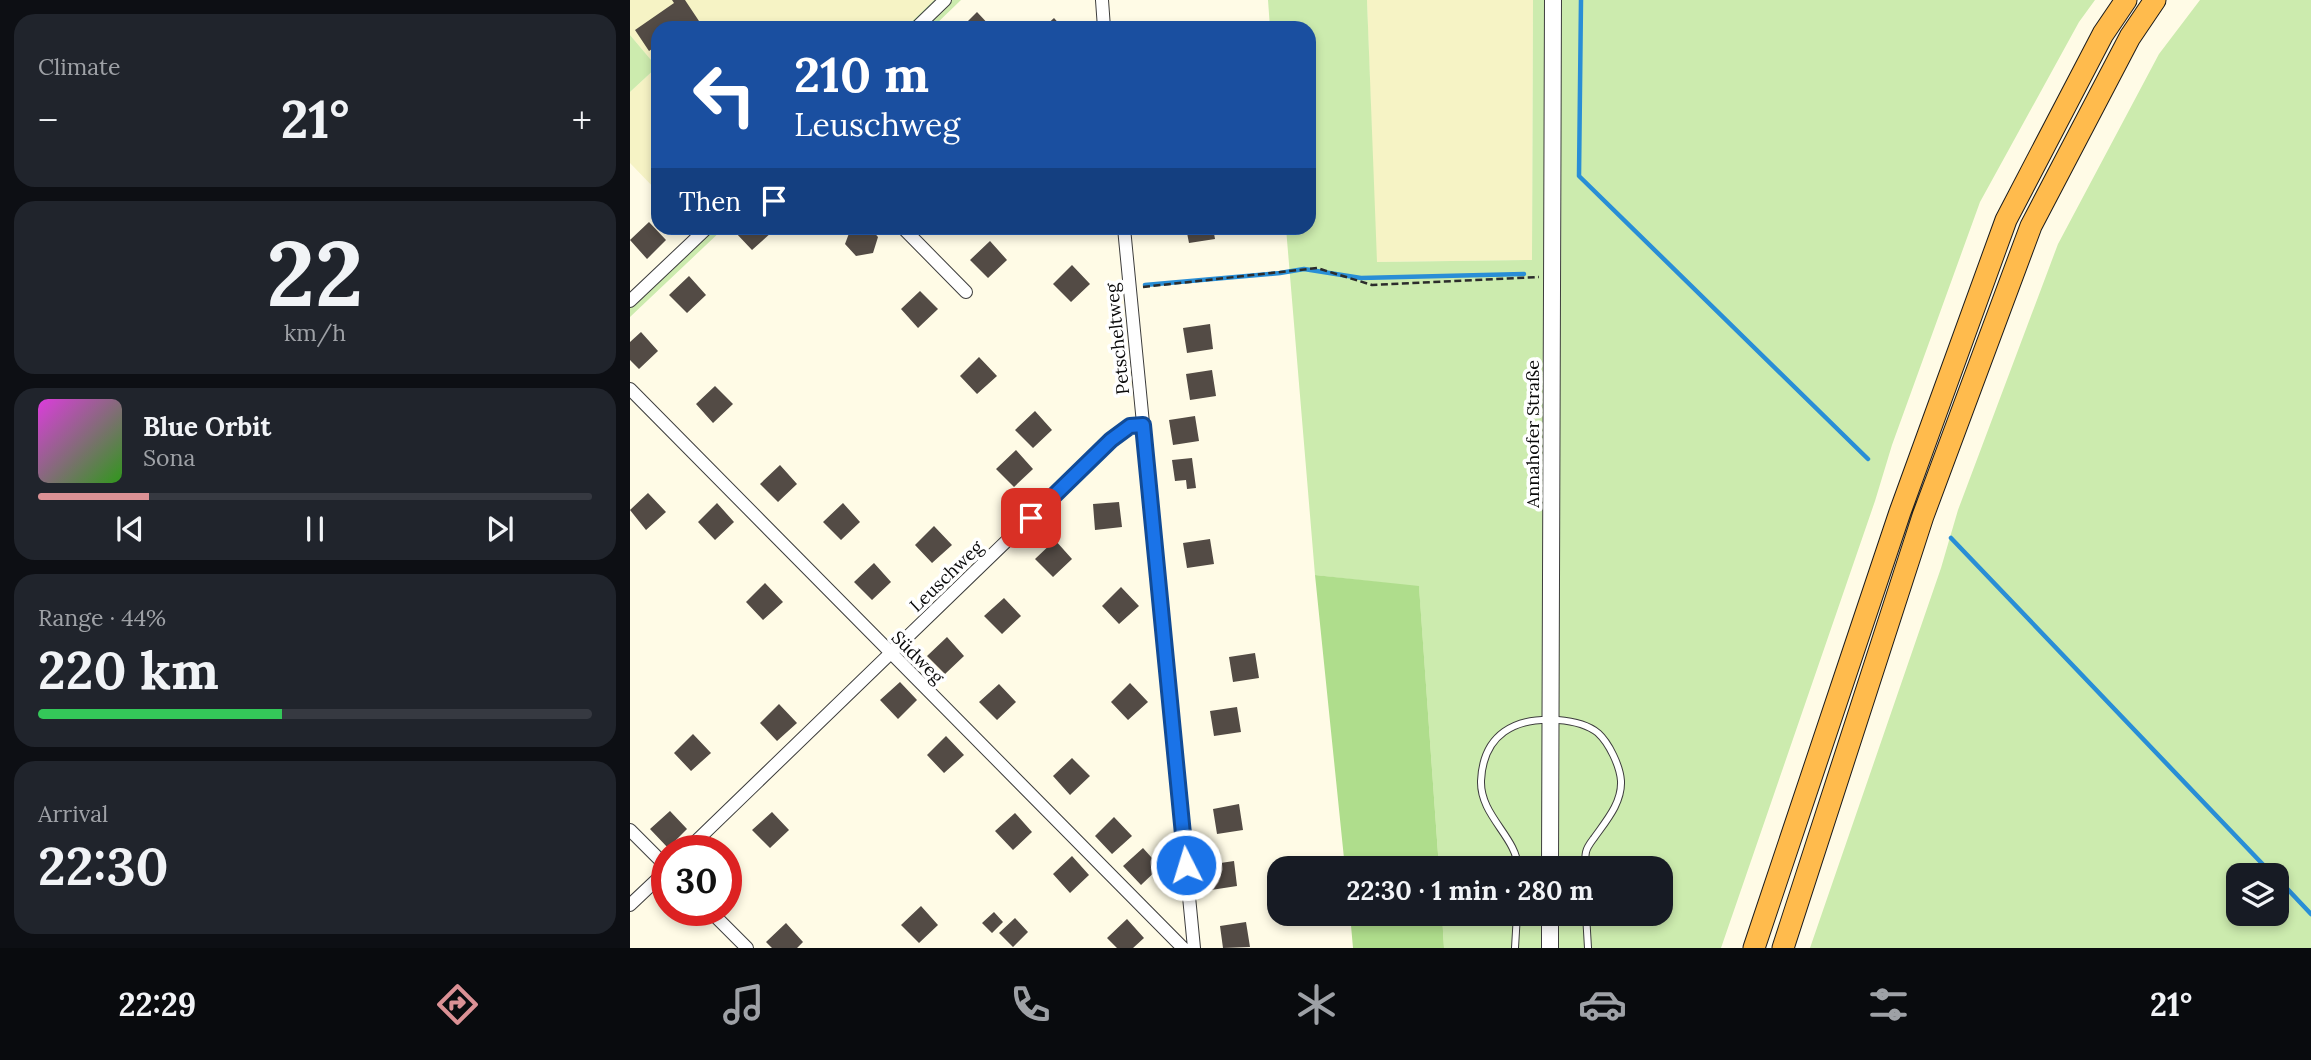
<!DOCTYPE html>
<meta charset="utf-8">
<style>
body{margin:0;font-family:Lora,serif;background:#20242c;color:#f1f3f6;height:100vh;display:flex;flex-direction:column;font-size:26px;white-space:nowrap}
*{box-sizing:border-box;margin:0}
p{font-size:23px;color:#9ea1a6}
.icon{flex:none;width:38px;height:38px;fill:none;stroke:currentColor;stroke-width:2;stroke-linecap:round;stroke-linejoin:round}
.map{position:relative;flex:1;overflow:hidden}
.details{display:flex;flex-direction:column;gap:14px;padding:14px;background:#0d0f14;width:630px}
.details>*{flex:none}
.top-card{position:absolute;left:21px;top:21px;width:665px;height:214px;border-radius:21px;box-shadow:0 4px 10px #0003;background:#1a4fa0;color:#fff;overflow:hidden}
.fabs{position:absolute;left:1596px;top:863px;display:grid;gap:14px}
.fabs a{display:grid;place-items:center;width:63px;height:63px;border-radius:14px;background:#171b24;box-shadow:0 4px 10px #0003;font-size:35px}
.speed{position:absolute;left:21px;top:835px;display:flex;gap:14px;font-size:35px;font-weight:700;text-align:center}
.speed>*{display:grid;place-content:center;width:91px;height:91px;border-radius:50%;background:#171b24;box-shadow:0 4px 10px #0003;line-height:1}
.speed .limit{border:10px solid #d22;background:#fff;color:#111}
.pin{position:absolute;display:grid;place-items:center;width:60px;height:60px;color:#fff;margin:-30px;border-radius:14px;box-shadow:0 4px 10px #0006}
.me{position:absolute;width:77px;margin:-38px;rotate:355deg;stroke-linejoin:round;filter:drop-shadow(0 0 5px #0008)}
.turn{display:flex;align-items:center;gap:24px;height:147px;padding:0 28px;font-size:32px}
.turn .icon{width:91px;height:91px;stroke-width:2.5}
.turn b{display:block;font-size:49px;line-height:60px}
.then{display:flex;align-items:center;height:66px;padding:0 28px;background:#0003;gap:14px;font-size:26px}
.big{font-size:52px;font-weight:700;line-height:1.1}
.details .tile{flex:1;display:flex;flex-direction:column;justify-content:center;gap:10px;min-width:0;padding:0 24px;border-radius:21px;background:#20242c}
.details .dial{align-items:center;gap:0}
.dial b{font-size:91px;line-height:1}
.song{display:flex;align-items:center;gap:21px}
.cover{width:84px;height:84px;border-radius:10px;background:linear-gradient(135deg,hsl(300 70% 55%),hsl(110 70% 35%))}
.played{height:7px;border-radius:4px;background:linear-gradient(90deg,#db9195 20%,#363941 20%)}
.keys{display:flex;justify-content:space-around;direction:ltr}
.heat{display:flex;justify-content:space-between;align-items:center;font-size:38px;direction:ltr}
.charge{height:10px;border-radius:5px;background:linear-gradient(90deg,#34c759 44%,#363941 0)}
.trip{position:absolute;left:637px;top:856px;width:406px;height:70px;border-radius:21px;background:#171b24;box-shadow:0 4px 10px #0003;font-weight:700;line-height:70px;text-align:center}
.menu{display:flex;height:112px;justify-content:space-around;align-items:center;background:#090b0e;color:#9ea1a6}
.menu .icon{width:49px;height:49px}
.menu .on{color:#db9195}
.menu b{font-size:32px;color:#f1f3f6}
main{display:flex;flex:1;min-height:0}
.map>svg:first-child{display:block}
</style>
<main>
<section class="details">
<div class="tile"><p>Climate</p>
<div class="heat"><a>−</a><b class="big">21°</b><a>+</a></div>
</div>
<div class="tile dial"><b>22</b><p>km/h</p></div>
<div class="tile">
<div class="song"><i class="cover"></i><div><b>Blue Orbit</b><p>Sona</p></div></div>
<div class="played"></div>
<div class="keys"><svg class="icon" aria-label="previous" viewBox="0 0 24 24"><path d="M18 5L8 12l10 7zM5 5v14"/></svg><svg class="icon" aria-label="pause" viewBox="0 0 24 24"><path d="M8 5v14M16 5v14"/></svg><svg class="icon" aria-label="next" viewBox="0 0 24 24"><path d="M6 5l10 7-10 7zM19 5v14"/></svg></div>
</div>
<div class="tile"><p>Range · 44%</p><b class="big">220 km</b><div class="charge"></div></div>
<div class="tile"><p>Arrival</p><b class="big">22:30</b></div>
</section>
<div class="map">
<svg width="1681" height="948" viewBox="0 0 1681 948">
<rect width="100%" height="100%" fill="#fffbe6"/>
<path fill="#f6f3c5" d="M0,0H304L275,28H28V192L0,163V92L27,67L0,35Z
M737,0H903L902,260L746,262Z"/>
<path fill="#ccebae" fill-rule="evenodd" d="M304,0H331L302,28H275Z
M638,0H737L747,262L902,260L903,0H1465L1449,22L1350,202L1262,445L1245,501L1091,948H814L812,914H1031V868H809L789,587L685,575L656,228H679V28H640Z
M1570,0H1681V948H1180L1311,568L1328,510L1428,244L1529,54ZM1608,875H1647V914H1608Z
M0,35L27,67L0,92Z
M68,228H94L0,317V293Z"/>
<path fill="#afdd8c" d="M685,575L789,586L809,868H715Z
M720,914H812L814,948H723Z"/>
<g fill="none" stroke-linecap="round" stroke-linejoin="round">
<path stroke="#298ed6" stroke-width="4.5" d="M951,0L949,176L1238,459
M515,285L650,273L674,269L731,278L894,274
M1321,538L1643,875
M1647,878L1681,914"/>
</g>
<path fill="#534b45" d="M42,0H55L71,24L65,28H60L56,22L47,28H28V45L19,51L5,30L44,3Z
M347,12L362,28H331Z
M424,18L433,28H413Z
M19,222L36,240L17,259L0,240Z
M109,228H138L142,232L122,250L105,232Z
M221,228H240L248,237L243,253L226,256L215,244Z
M556,228H583L585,239L559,243Z
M360,241L377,260L358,278L340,260Z
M442,265L460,284L441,302L423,284Z
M59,276L76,295L57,313L39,295Z
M290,291L308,309L288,328L271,309Z
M580,324L583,349L557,353L553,328Z
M11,332L28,351L9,369L0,360V342Z
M349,357L367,376L347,394L330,376Z
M582,370L586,396L560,400L556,374Z
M85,386L103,404L83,423L66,404Z
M405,411L422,430L403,448L385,430Z
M565,416L569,441L543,445L539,420Z
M386,450L403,469L384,487L366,469Z
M562,458L566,488L557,489L556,480L545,481L542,460Z
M150,465L167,484L148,502L130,484Z
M18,493L36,512L16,530L0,510Z
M489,502L492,527L465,530L463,504Z
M87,503L104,522L85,540L68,522Z
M213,503L230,522L211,540L193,522Z
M304,526L322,545L302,563L285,545Z
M580,539L584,564L557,568L553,543Z
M425,540L442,559L423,577L405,559Z
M244,563L261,582L242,600L224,582Z
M135,583L153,602L133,620L116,602Z
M491,587L509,606L489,624L472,606Z
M374,598L391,616L372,634L354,616Z
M317,637L334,656L315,674L297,656Z
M625,653L629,678L603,682L599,657Z
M270,682L287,700L268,719L250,700Z
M500,683L518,702L498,720L481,702Z
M369,684L386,702L367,720L349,702Z
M149,704L167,723L147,741L130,723Z
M607,707L611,732L584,736L580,711Z
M63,734L81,753L61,771L44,753Z
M316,736L334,755L314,773L297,755Z
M442,758L460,776L440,795L423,776Z
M609,804L613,830L587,834L583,809Z
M40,811L57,829L38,848L20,829Z
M142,812L159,830L140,848L122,830Z
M385,813L402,832L383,850L365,831Z
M484,817L502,836L482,854L465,836Z
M513,848L530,867L511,885L493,866Z
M442,856L459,875L440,893L423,874Z
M604,861L607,886L581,890L577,865Z
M291,906L308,925L289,943L271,925Z
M364,912L373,922L362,933L352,923Z
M385,918L398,932L383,947L369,933Z
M497,919L514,938L503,948H487L477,938Z
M616,922L620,947L593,948L590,926Z
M156,923L173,942L167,948H142L136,942Z"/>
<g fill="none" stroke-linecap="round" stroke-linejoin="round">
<g stroke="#3d3d3d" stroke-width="8">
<path id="service" d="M888,868C887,837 850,816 851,781C853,734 885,717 928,720C941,721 957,724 968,733C979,743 990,766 991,781C992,803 976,821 964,838C961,842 957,847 956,852C955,857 955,863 955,868
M956,914L958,948
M885,948L887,914"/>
</g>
<g stroke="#3d3d3d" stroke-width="14">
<path id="minor" d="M472,0L474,28
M286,28L315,0
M273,228L336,292
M494,228L564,948
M0,301L77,228
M0,389L553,948
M0,830L37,867
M57,850L481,440L500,426L513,425
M0,905L37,870
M79,910L117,948"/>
</g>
<g stroke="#3d3d3d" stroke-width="18">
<path id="tertiary" d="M920,868L923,0
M920,914V948"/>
</g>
<g stroke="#1b1b1b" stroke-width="23">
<path id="trunk" d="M1124,948L1270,512L1376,220L1473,34L1496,0
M1153,948L1293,516L1401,226L1500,37L1525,0"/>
</g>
<path stroke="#2c2c2c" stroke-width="2.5" stroke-dasharray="7 3.5" stroke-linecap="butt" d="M513,287L687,268L742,285L909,277"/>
<use href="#service" stroke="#fff" stroke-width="6"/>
<use href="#minor" stroke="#fff" stroke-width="12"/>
<use href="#tertiary" stroke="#fff" stroke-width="16"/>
<use href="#trunk" stroke="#ffbb4d" stroke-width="21"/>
</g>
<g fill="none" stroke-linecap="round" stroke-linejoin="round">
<g stroke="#114b97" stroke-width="18">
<path id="route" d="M401,518L481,440L500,426L513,425L556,865"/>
</g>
<use href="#route" stroke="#1a73e8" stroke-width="12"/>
</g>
<g text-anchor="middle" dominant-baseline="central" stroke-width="7" stroke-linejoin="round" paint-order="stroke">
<g font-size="18" fill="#0a0a0a" stroke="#fff">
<text transform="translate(487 339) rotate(-96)">Petscheltweg</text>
<text transform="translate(902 434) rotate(-90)">Annahofer Straße</text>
<text transform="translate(316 576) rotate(-44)">Leuschweg</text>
<text transform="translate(288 657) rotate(45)">Südweg</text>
</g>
</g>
</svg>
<div class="fabs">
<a><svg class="icon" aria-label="layers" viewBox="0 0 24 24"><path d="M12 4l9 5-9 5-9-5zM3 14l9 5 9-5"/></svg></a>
</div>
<div class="speed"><div class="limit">30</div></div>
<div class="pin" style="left:401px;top:518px;background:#d93025"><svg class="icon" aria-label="arrive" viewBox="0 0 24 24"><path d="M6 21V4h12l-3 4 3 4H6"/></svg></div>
<svg class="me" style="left:556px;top:865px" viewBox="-20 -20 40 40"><circle r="17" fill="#1a73e8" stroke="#fff" stroke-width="3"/><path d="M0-11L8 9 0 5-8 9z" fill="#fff"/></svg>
<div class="trip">22:30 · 1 min · 280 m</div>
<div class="top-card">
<div class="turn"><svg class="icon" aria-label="left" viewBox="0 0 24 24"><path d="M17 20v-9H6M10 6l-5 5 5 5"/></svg><div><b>210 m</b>Leuschweg</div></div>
<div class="then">Then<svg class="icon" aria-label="arrive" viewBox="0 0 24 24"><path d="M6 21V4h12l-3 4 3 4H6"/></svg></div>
</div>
</div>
</main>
<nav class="menu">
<b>22:29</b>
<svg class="icon on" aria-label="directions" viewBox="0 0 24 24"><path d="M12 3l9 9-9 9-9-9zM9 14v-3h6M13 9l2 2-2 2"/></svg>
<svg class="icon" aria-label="music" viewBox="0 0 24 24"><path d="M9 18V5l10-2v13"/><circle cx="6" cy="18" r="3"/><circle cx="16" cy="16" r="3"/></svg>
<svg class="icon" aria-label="phone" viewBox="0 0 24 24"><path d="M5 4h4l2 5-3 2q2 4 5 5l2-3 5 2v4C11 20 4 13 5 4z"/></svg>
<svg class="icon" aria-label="climate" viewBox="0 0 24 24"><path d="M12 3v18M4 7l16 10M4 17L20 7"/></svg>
<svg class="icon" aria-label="car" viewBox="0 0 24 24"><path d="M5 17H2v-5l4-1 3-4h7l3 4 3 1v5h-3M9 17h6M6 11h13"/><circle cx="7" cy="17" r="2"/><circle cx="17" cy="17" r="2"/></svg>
<svg class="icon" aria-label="filters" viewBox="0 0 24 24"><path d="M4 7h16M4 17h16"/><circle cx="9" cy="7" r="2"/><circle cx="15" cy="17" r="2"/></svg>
<b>21°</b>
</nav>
